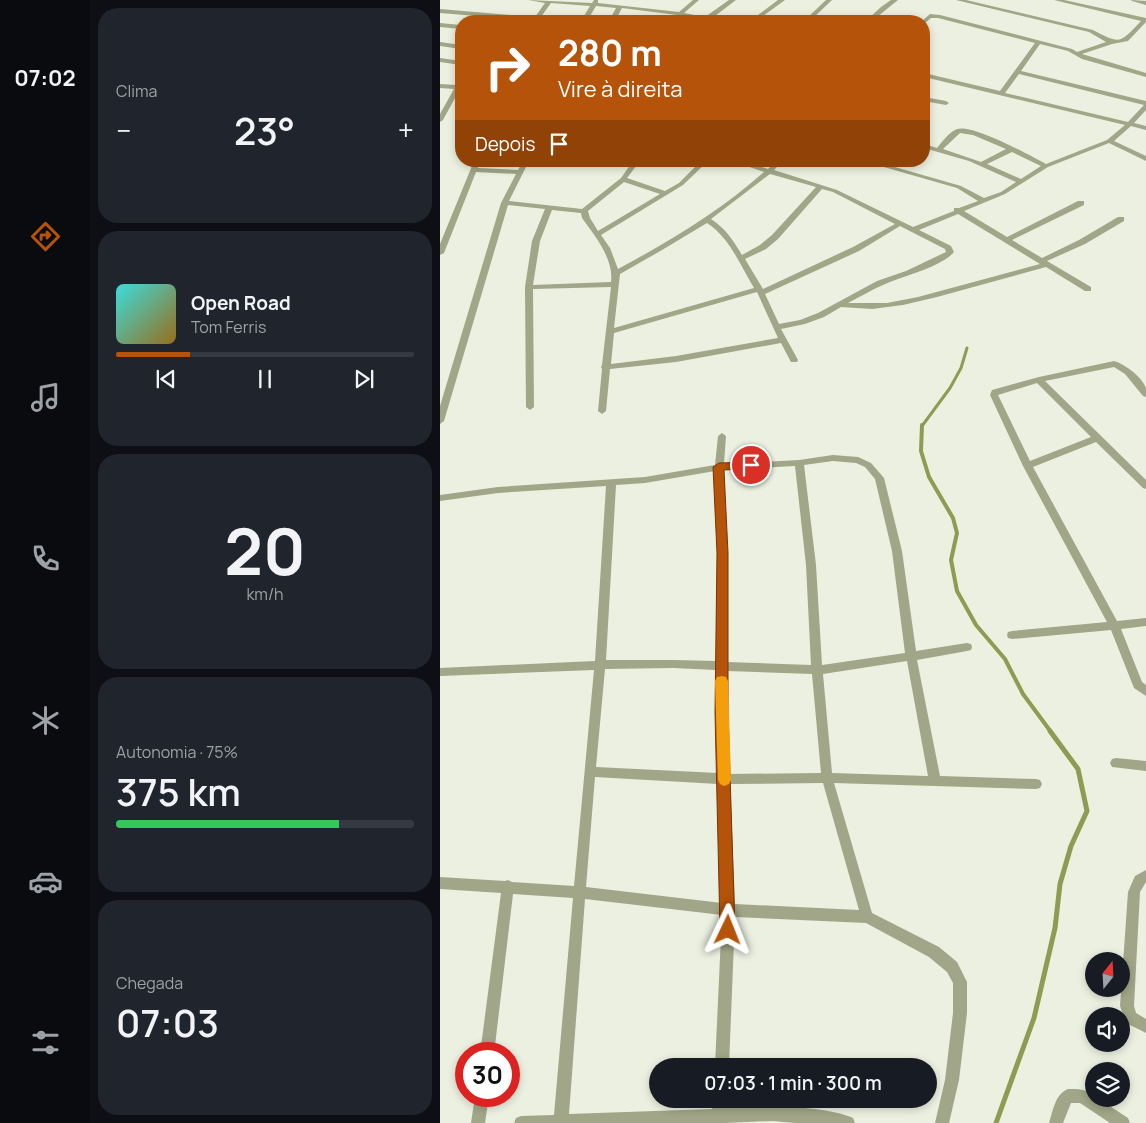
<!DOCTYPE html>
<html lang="pt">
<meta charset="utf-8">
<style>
body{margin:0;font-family:Manrope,sans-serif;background:#20242c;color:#f1f3f6;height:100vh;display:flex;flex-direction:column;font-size:19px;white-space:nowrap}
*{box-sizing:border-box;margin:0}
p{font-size:16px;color:#9ea1a6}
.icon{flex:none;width:28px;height:28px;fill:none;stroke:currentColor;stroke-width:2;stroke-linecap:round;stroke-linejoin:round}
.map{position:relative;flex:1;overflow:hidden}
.drawer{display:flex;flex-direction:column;gap:8px;padding:8px;background:#0d0f14;width:350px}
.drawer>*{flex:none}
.hud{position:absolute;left:15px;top:15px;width:475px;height:152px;border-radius:20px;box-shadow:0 2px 8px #0003;background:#b45309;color:#fff;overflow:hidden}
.needle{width:32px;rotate:18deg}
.buttons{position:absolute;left:645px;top:952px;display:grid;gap:10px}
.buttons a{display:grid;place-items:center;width:45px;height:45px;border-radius:50%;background:#171b24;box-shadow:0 2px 8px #0003;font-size:25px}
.speed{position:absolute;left:15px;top:1042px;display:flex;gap:10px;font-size:25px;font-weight:700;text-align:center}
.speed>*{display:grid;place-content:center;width:65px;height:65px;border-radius:50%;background:#171b24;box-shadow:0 2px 8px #0003;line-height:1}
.speed .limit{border:8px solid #d22;background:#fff;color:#111}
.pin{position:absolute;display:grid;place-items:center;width:42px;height:42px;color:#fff;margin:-21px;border:2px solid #fff;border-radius:50%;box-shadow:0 1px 5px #0007}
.me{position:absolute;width:55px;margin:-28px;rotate:2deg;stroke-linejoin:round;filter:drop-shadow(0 0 4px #0008)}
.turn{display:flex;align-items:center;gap:18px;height:105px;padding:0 20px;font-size:22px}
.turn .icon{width:65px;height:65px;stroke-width:2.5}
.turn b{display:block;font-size:35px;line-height:42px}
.then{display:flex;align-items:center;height:48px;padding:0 20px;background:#0003;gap:10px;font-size:19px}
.big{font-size:38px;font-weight:600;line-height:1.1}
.drawer .card{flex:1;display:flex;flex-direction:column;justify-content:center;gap:8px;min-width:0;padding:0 18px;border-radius:20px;background:#20242c}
.drawer .dial{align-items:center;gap:0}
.dial b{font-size:65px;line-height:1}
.song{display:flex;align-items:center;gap:15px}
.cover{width:60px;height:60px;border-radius:8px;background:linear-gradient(135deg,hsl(180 70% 55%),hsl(40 70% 35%))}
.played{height:5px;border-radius:2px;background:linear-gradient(90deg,#b45309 25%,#363941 25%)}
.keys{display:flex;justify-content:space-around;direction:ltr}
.heat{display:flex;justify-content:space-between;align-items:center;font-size:28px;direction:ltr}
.charge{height:8px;border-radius:4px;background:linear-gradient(90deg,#34c759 75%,#363941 0)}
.trip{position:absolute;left:209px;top:1058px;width:288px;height:50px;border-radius:25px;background:#171b24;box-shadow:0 2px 8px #0003;font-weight:600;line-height:50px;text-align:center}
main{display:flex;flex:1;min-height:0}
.tabs{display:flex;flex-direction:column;width:90px;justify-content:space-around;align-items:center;background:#090b0e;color:#9ea1a6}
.tabs .icon{width:35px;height:35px}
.tabs .on{color:#b45309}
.tabs b{font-size:22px;color:#f1f3f6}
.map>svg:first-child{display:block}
</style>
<main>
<nav class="tabs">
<b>07:02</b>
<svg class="icon on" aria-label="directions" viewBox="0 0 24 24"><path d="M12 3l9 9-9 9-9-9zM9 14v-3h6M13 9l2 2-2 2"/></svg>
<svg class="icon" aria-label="music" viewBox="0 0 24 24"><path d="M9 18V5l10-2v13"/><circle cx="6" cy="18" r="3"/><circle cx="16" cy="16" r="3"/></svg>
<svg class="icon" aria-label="phone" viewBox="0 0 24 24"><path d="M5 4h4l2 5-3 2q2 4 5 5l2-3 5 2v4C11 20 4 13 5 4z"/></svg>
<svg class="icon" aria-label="climate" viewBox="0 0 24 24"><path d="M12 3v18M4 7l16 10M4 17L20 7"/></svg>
<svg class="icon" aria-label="car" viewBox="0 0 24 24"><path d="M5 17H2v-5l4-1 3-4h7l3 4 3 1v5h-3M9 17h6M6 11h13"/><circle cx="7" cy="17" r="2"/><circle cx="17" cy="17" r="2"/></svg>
<svg class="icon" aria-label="filters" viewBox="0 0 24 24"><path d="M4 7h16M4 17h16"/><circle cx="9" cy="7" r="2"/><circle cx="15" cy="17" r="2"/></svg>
</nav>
<section class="drawer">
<div class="card"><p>Clima</p>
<div class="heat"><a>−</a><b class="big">23°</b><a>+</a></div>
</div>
<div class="card">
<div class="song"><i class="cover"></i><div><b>Open Road</b><p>Tom Ferris</p></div></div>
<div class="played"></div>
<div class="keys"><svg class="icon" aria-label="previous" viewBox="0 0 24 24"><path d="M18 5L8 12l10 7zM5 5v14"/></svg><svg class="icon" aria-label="pause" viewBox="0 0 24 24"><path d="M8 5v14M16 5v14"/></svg><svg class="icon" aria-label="next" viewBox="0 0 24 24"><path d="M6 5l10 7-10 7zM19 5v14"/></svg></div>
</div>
<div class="card dial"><b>20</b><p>km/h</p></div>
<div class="card"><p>Autonomia · 75%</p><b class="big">375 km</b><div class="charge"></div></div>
<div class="card"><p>Chegada</p><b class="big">07:03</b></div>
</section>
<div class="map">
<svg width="706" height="1123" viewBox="0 0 706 1123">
<rect width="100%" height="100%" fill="#ecf0e0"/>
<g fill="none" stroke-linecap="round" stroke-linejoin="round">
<path stroke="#8e9b53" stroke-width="3" d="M482,426L510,388L521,368L527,348"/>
<path stroke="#8e9b53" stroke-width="4" d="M482,425L481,451L489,477L513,518L517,533L511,560L517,591L536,625L565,659L583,694L611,732"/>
<path stroke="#8e9b53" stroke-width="5" d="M556,1123L594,1018L615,928L620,884L631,846L647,811L638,769L610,731"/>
<path fill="#a0a687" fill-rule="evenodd" d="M88,0L152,3L154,0H158V3L239,12L253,0H259L244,13L265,17L289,0H296L271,19L277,21H261L242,16L239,21H233L237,15L182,8L175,21H169L176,8L156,6L147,21H141L150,6L111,3L98,21L0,13V9L95,17L105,3Z
M338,0H345L316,21H310Z
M386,0H392L370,21H364Z
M451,0H458L432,21H426L441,7Z
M516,0H526L653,30C681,45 680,43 701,21L614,0H624L706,18V22L688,41L672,44L642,54L706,73V77L642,59L628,51L600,44L581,71L706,101V110L694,123L706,126V130L691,126L674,141L706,156V161L669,143L608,167L565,194L524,211L567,237L638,201H644V205L572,240L602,258L639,240L678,217H684V221L645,244L607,261L651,287V291H645L606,267L497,297L463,305L432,309L401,307L384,317L365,324L341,329L358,360L357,362H351L341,343L236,362L170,369L166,411L162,414L158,411L162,369L161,367L162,365L171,287L93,289L94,407L90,410L86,407L85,287L92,241L105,209L68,205L4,421L0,424V406L61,203L76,174L36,172L4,253L0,255V244L34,161H40L38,168L78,170L83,161H89L69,201L142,209L181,178L193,161H200L187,178L225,191L239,183L261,161H268L243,185L161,235L170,248L178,269C230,241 280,211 324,172L292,161H303L328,169L336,161H343L334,170L397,190L473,227L514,211V208H519L538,201L517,188L423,161H434L521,186L544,198L561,192L576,182L529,161L484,148V144L497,148C502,142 509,132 517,129C533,124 589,155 606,164L667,140L685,125L484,77V73L560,91L595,43L498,18H491L484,24V21H482L490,14L500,15L632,49L637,52L666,42L649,32ZM579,74L704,105L688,122L565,93ZM520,133L533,135L566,149L541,162L503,149ZM572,152L601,166L581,179L547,164ZM330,174L376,187L332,235L320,245L302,255C293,240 286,229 271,219ZM184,182L220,194L158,231L150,218L148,211ZM382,189L393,192L455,224L413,247L323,289L305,259L326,249L338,239ZM112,210L141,213L142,218C155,236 174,259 171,282L93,285L100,241ZM518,214L600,264L478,297L447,303H408C420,297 431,290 443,285C462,276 500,268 514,252L511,246L479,230ZM267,223C290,238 300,265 314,288L174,328L180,274L222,250ZM460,226L505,249L506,252L466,271L437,281L378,313L360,320L339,324L325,294L419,251ZM317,292L338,338L236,356L171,364L174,333Z
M691,0L706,1V5L692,1Z
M0,23L21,25V29L0,27Z
M0,42L21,45V49L0,46Z
M0,58L21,61V65L0,62Z
M21,80V87L3,120L0,122V114L14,89L0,88V84L16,85Z
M484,97L506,101L509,103L506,105L484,101Z
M674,361C685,364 702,377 706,388C706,391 706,394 706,397L703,396L685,374L674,367L605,381L706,480V489L703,488L656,442L593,467L677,621L706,618V626L681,629L702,682L706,685V696L694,688L671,630L572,639L568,638L567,635L568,632L572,631L667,622L583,466L550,395L552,390L599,377ZM597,383L651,437L590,461L558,395Z
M282,433L286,436L284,464L359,460L393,455L418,457L431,463L444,478L462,551L476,651L527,643L531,644L532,647L531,650L527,651L477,660L500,776L596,779L600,780L602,784L600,788L596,789L394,783L432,913L499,947L517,962L527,982V1013L519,1080L509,1123H495L505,1080L513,1013V983L507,972L489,957L426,923L295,917L289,1066H275L282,915L145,899L129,1114L272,1109L273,1099H287V1108C323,1107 380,1104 413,1118L415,1123H355L333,1121L284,1123H74L76,1118L81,1116L114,1115L133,898L73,894L54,1054H40L61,893L0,889V877L65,881L68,880L72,882L134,886L154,670L0,676V668L155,661L166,486L58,493L0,501V495L58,487L205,477L275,465L278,436ZM393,461L416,463L425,467L435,479L452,551L465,653L382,665L376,565L364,465ZM355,466L366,565L371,665L287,662V553L284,470ZM275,471L277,553L276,661L233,660H166L176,485L205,483ZM467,661L488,776L392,773L383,674ZM233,668L276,670L278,773L156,767L165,669ZM287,671L372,674L381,773L289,774ZM155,777L278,784L282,903L146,887ZM383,783L419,910L295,904L290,784Z
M676,758L706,761V771L672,767L670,763L672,759Z
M706,870V882L700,892L694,1006L696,1013L706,1019V1033L686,1023L680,1006L688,892L695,876Z
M628,1089C639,1089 645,1089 654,1095V1099H659L688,1118L690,1123H670L640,1103H631L623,1123H609C613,1111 615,1094 628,1089Z
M35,1096H49L45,1123H31Z"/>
</g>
<path fill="#b45309" stroke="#753606" d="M311,462L314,463L316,465L314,468L284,470L288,553V712L295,930L293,935L288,937L283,935L280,930L275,712L277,553L273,467L279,463Z"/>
<path fill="#f59e0b" d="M282,676L286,677L288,681L291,780L289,784L284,786L280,784L278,780L275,681L277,677Z"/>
</svg>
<div class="buttons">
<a><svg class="needle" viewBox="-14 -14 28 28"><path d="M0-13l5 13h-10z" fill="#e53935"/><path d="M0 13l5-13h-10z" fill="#9ea1a6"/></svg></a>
<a><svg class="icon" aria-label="sound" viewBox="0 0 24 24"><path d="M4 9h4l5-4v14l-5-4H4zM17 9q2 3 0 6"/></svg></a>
<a><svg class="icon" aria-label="layers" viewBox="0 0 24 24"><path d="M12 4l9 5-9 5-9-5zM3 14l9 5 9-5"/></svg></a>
</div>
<div class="speed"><div class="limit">30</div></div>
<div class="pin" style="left:311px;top:465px;background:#d93025"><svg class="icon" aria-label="arrive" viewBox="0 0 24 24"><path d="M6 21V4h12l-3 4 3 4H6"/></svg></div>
<svg class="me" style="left:288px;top:930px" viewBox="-20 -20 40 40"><path d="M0-17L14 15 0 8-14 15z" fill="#b45309" stroke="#fff" stroke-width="4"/></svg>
<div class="trip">07:03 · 1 min · 300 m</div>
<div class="hud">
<div class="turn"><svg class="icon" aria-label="right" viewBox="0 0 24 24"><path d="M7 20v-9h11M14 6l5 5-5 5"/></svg><div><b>280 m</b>Vire à direita</div></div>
<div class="then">Depois<svg class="icon" aria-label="arrive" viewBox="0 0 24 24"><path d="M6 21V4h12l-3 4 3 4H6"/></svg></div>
</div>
</div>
</main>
